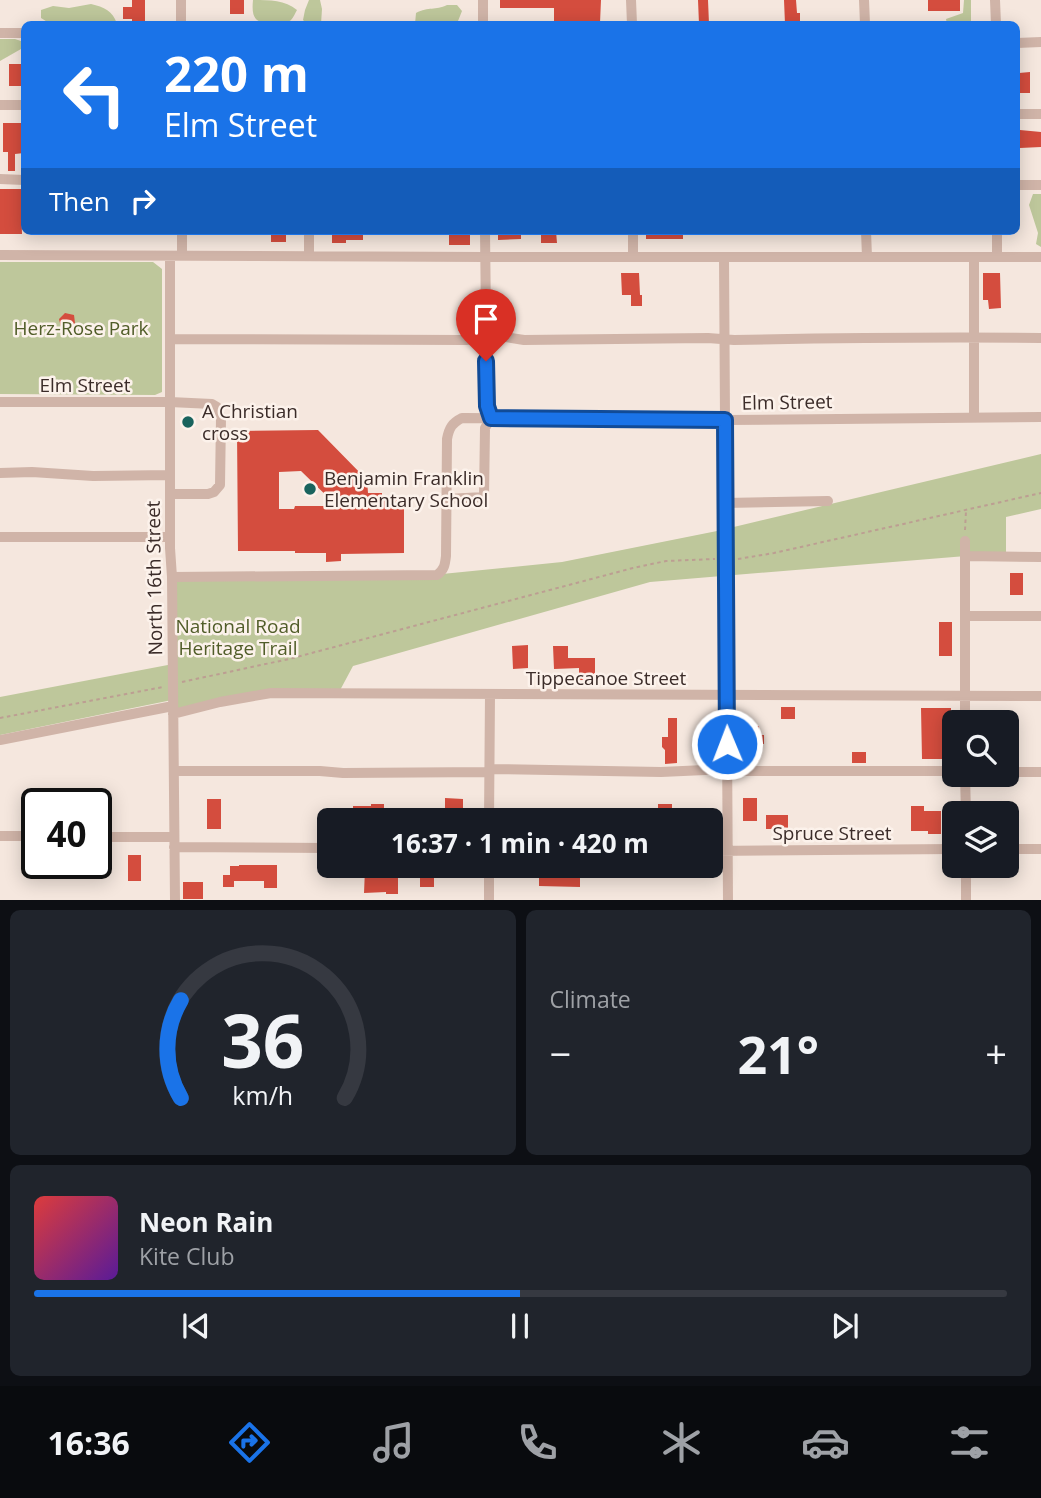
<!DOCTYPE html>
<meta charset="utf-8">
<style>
body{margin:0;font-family:"Open Sans",sans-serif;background:#20242c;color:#f1f3f6;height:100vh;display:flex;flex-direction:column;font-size:26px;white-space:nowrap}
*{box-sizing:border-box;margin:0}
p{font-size:23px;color:#9ea1a6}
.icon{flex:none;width:38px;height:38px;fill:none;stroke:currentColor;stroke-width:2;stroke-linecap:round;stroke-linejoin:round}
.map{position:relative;height:900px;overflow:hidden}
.drawer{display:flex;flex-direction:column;gap:10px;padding:10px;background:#0d0f14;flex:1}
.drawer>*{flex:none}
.guide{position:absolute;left:21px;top:21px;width:999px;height:214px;border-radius:10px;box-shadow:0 4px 18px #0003;background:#1a73e8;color:#fff;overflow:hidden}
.tools{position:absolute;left:942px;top:710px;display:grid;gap:14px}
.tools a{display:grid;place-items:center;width:77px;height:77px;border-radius:10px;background:#171b24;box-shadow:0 4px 18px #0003;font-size:35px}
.speed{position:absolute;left:21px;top:788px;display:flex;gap:14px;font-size:35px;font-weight:700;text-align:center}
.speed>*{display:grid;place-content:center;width:91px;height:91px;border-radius:50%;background:#171b24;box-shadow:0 4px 18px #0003;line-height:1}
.speed .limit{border:4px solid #111;border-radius:10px;background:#fff;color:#111}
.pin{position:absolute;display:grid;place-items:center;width:60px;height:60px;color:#fff;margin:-72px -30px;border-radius:50% 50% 50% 0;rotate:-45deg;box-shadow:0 0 7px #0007}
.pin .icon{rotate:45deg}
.me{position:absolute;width:77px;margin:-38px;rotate:359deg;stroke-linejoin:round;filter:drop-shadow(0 0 5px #0008)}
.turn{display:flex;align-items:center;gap:24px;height:147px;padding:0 28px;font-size:32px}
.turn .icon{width:91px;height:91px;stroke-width:2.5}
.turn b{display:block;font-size:49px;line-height:60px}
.then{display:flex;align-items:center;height:66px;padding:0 28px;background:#0003;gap:14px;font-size:26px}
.big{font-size:52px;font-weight:700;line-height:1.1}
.drawer .widget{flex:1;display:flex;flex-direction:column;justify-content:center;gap:10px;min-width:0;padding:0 24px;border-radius:10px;background:#20242c}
.drawer .dial{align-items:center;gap:0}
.dial svg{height:182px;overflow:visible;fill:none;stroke:#363941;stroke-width:7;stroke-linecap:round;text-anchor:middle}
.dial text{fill:#f1f3f6;stroke:none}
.song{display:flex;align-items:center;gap:21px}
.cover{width:84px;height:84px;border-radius:10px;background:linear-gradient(135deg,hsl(0 70% 55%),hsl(270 70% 35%))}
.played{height:7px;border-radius:4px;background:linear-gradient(90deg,#1a73e8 50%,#363941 50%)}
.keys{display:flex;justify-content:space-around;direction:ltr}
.heat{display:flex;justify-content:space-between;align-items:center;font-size:38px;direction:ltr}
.drawer .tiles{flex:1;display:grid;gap:10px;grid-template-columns:1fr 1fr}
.widget:last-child{grid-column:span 2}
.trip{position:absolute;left:317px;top:808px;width:406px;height:70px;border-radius:10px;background:#171b24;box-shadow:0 4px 18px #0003;font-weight:700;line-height:70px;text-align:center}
.tabs{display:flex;height:112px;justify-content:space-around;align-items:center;background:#090b0e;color:#9ea1a6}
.tabs .icon{width:49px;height:49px}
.tabs .on{color:#1a73e8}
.tabs b{font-size:32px;color:#f1f3f6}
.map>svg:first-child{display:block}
</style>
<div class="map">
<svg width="1041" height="900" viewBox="0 0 1041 900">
<rect width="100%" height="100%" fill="#f5e7de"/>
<path fill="#bec79b" d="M253,0C269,0 285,0 297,10C295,13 294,17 291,20C287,24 280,24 275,24C256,24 251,19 253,0Z
M309,0H320L322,9L321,24H307L303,20L305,10Z
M964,0H971V24H947L946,19L963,13Z
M91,4C104,7 113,11 117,24L49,23L41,18V10L53,6L69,8Z
M447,5H457L462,11L458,21L446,24H415L416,13C429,6 435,11 447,5Z
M0,39H15L24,42L21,49L0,61Z
M1033,194H1041V247L1036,244L1038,233L1029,205Z
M0,262H153L162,269V392L155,395L0,394Z
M1041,454V509L1006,517V557L966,556L650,582L353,666L338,694L271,693L173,714L172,700L0,735V697L173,664L172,577L422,576L562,562L717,531Z"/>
<path fill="#d44d3e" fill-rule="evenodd" d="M132,0H145V24H132V19H123V7H132Z
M230,0H244V14H230Z
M500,0H601L600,23L554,24V8H500Z
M698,0H708L709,24H699Z
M784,0H796L797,13H800V24H785Z
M928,0H960V11H928Z
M9,64H24V86H9Z
M1030,72V93H1020L1019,73Z
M3,123H24V153L15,154V171H8V152H3Z
M1020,130L1041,132V147L1020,148Z
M0,189H24V204H21L22,234H0Z
M271,231H286V242H271Z
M332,231H363V240H346V243H332Z
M449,231H470V245H449Z
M498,231H521V239L498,240Z
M541,231H556L557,243H541Z
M646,231H683V239H646Z
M621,273H639L640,295H642V306H631V295H622Z
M983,273H1000L1001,308L989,309L988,300H983Z
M65,313L74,315L75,323L70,329L61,327L59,319Z
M318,430L367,480L368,493H382V497H404V553L341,554V561L326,562V553H295V551H238L237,431ZM301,471L337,506H295L294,509H279V472Z
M1010,573H1023V595H1010Z
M939,622H952V656H939Z
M528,645V668L513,669L512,646Z
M553,646H568V658H595V680H579V668L554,669Z
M781,707H795V719H781Z
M921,708H951V759H922Z
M668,718H677V763L665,764V750L662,747V737H668Z
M745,726H759V735H764V744H759V761H745Z
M852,752H866V763H852Z
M445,798L463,799V821H445Z
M743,798H757V821H743Z
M207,799H221V829H207Z
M371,804H384V821H353V806H371Z
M658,804H672V821H658Z
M911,806H924V811H941V834H928V831H911Z
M766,815H788V829H766Z
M128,855H141V881H128Z
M239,865H277V888H264V881H234V887H223V875H230V866H239Z
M420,866H434V887H420Z
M539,866H546V870H551V874H566V866H580V887L539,886Z
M398,868V894H386V892L364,893L365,869Z
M183,882H203V899H183Z"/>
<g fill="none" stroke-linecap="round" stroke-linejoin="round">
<path stroke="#bc9e92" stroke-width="2" stroke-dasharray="3.5 3.5" stroke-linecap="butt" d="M965,530L966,511
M738,559L774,553L1041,493
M182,682L289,659L633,568L666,561L715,559
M0,718L163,687"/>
<path stroke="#d0b4a8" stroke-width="10" d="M181,0V24
M483,0V24
M631,0L632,24
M864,0L865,24
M995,0L996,24
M0,33H24
M1017,43L1041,42
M0,105H24
M1017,114H1041
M0,179L24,180
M1017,185H1041
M182,231V256
M309,231V256
M633,231V257
M866,231L867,257
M0,255L485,257H1041
M170,256V548L172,577L175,900
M724,257L728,900
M974,257V418
M997,257V231
M170,339L466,340L499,336L524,340L708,338L734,340C836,338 939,337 1041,338
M0,402H170L212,404L217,407L221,418L220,485L214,492L208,494H170
M0,473L32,472L93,476L170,475
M447,499L484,497L485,428L491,418L487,406L485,231
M725,503L828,501
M0,537H170
M965,541V723
M966,556L1041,557
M172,577L437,575C444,570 445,565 446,556L447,439C449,428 452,423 462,418L725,420L1041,417
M965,616H1041
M173,714L220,702L271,693L1041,696
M0,740L173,706
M489,769L661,772L727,769
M174,771H320L343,773L489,772
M727,771H954
M1006,772H1041
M965,775L966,814
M489,821L490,695
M0,836H37
M96,837H174
M174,847L329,848
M1006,849H1041
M710,851L954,849
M489,866V900
M966,900V866"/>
</g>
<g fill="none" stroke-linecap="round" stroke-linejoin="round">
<g stroke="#114b97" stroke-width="18">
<path id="route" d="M486,361L487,406L491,418L725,420L727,744"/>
</g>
<use href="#route" stroke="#1a73e8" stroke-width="12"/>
</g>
<g fill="#19635d" stroke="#fcf2eb" stroke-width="2.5">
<circle cx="188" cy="422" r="7"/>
<circle cx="310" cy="489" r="7"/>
</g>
<g text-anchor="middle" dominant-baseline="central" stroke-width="5" stroke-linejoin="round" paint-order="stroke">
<g font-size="19" fill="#515d29" stroke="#fcf2eb">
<text x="81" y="328">Herz-Rose Park</text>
<text x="238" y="626">National Road<tspan x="238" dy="22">Heritage Trail</tspan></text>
</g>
<g font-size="19" fill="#3b2c29" stroke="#fcf2eb">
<text x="85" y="385">Elm Street</text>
<text transform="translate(787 402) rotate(-1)">Elm Street</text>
<text transform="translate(154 578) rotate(-91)">North 16th Street</text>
<text x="606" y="678">Tippecanoe Street</text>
<text x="832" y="833">Spruce Street</text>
</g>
<g font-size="19" fill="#3b2c29" stroke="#fcf2eb" text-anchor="start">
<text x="202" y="411">A Christian<tspan x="202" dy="22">cross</tspan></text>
<text x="324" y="478">Benjamin Franklin<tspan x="324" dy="22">Elementary School</tspan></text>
</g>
</g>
</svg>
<div class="tools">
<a><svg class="icon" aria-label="search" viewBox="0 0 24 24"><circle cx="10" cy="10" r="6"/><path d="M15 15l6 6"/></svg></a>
<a><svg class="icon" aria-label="layers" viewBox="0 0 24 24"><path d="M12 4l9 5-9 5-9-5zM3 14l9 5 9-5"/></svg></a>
</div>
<div class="speed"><div class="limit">40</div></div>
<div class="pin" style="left:486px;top:361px;background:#d93025"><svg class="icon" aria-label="arrive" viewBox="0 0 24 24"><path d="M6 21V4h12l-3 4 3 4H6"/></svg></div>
<svg class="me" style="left:727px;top:744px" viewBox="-20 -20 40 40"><circle r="17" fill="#1a73e8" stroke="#fff" stroke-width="3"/><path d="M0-11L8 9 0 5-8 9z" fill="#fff"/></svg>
<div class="trip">16:37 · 1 min · 420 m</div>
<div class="guide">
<div class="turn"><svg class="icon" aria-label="left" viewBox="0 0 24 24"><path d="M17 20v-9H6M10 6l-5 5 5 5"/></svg><div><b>220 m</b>Elm Street</div></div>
<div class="then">Then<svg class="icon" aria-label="right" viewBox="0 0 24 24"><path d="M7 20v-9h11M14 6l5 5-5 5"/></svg></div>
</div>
</div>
<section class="drawer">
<div class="tiles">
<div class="widget dial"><svg viewBox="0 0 100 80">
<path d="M14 69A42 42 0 1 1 86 69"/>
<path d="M14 69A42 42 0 0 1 14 26" stroke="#1a73e8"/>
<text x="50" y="56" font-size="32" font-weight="700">36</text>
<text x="50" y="72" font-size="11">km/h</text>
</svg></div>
<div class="widget"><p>Climate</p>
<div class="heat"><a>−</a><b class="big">21°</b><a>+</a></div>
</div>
<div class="widget">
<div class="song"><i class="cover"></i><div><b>Neon Rain</b><p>Kite Club</p></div></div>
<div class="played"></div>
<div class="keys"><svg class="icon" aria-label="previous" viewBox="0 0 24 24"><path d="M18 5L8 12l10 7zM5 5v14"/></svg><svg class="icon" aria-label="pause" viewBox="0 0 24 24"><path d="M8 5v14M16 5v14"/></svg><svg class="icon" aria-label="next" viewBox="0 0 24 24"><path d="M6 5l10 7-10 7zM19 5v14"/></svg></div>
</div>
</div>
</section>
<nav class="tabs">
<b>16:36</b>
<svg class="icon on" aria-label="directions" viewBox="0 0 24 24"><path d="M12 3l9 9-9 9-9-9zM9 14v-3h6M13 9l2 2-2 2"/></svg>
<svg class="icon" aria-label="music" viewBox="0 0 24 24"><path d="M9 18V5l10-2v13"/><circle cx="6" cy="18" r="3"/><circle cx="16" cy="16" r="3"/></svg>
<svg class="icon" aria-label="phone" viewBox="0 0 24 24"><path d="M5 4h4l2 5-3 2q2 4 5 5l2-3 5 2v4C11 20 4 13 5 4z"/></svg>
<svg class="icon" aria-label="climate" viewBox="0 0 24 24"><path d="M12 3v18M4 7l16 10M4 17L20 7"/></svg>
<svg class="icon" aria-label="car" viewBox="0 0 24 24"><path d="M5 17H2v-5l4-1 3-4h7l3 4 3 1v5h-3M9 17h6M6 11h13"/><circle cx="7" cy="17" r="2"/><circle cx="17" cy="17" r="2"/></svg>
<svg class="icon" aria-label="filters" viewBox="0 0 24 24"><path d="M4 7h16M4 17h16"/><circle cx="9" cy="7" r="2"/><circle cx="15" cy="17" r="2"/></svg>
</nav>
